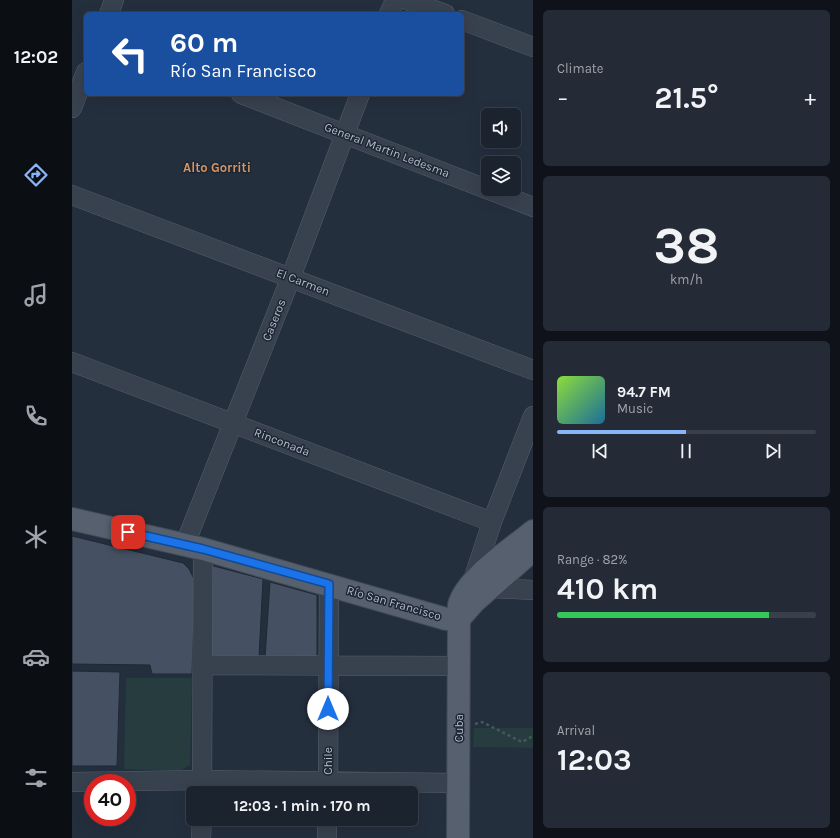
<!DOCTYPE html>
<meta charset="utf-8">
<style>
body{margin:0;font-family:Karla,sans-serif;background:#242b36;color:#f1f3f6;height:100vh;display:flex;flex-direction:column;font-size:15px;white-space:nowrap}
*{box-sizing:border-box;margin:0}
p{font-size:13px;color:#a0a4aa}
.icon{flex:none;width:22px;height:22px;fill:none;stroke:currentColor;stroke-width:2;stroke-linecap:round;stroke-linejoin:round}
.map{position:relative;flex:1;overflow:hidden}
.side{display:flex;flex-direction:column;gap:10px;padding:10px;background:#0f1319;width:307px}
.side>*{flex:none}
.guide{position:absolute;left:12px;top:12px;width:380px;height:84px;border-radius:6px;box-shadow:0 4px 16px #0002,0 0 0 1px #39404a;background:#1a4fa0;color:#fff;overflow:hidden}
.buttons{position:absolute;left:409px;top:108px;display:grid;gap:8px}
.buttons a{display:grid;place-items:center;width:40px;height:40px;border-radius:6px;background:#1b232e;box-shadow:0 4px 16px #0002,0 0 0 1px #39404a;font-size:20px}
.speed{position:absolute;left:12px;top:774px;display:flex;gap:8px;font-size:20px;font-weight:700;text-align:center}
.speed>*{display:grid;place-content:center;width:52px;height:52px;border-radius:50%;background:#1b232e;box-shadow:0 4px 16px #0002,0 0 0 1px #39404a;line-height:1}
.speed .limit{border:6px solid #d22;background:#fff;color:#111}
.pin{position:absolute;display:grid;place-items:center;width:34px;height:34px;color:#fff;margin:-17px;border-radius:8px;box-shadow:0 2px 6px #0006}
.me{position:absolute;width:44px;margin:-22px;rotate:0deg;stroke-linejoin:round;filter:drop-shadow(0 0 3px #0008)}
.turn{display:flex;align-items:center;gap:14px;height:84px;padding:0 20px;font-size:18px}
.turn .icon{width:52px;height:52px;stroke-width:2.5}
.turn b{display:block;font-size:28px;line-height:34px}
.big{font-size:30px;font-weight:700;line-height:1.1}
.side .card{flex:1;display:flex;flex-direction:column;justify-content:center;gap:6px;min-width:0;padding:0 14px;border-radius:6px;background:#242b36}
.side .dial{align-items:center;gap:0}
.dial b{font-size:52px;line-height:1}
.song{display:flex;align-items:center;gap:12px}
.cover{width:48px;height:48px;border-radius:6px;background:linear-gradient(135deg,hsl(90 70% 55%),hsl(200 70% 35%))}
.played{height:4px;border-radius:2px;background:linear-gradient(90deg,#8ab4f8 50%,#39404a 50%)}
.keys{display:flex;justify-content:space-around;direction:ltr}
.heat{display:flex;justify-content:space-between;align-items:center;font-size:22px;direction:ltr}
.charge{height:6px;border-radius:3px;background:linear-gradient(90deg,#34c759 82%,#39404a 0)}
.trip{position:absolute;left:114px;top:786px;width:232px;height:40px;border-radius:6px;background:#1b232e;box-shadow:0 4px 16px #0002,0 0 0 1px #39404a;font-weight:700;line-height:40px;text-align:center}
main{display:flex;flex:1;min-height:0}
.menu{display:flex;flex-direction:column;width:72px;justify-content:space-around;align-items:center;background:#0b0e12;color:#a0a4aa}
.menu .icon{width:28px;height:28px}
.menu .current{color:#8ab4f8}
.menu b{font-size:18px;color:#f1f3f6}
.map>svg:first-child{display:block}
</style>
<main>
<nav class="menu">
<b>12:02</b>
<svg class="icon current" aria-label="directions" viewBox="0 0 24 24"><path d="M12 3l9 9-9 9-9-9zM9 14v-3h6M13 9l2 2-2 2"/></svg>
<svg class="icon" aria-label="music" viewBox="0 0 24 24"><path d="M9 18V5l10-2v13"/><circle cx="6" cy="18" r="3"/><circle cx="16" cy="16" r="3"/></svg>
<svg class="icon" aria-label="phone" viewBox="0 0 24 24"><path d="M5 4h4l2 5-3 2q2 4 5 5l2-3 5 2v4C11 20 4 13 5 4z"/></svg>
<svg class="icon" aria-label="climate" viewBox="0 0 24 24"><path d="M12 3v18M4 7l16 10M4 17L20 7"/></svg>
<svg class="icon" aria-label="car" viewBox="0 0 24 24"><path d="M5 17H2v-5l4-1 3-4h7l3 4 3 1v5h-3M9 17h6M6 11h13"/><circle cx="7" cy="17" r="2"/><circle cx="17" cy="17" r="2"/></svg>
<svg class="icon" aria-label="filters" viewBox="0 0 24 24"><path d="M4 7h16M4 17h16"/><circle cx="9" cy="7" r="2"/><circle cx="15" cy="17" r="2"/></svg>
</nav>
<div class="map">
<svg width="461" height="838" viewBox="0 0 461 838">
<rect width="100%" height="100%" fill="#242f3e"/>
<path fill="#263c3f" d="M54,678H120L118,765L107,771L52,769Z
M402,728H461V748L401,747Z"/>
<path fill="#455162" stroke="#1f2835" d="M0,536L111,563L117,569L123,581L120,674H80L78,665L0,664Z
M138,565L191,579L187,657L138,658Z
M198,582L245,595V657L193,658Z
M0,671L48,672L45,766H0Z"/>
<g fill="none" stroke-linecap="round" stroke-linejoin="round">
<g stroke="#565f6c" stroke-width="20">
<path id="minor" d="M335,0L373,14
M37,14L42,0
M317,14L323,0
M390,20L461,47
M169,94L461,207
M0,108L14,72
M0,195L461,370
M0,362L420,522
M113,544L219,277L288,94
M401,580L420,522L461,416
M417,588L461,590
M131,665L387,666
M0,782L130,780L386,783
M130,791L131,549
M256,793L257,584
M129,838L130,819
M255,838V819"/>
</g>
<g stroke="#414a57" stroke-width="24">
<path id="major" d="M0,519L131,549L374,619L388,618
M388,618L402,602L461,550
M386,838L387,605C394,578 440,549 461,531"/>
</g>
<path stroke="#44595c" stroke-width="2.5" stroke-dasharray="3 3" stroke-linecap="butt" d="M403,724L410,722L450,742L461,736"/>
<use href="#minor" stroke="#38414e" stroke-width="19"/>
<use href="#major" stroke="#56606e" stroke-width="22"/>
</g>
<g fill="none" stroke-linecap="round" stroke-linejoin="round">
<g stroke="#114b97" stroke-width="10">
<path id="route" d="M56,532L131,549L257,584L256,709"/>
</g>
<use href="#route" stroke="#1a73e8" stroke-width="7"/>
</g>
<g text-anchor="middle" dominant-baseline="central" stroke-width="3" stroke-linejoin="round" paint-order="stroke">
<g font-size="12" fill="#b4bcc9" stroke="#1d2633">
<text transform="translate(315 150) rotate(21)">General Martin Ledesma</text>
<text transform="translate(231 282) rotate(21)">El Carmen</text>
<text transform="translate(202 320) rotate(-68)">Caseros</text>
<text transform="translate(210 442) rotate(21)">Rinconada</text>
<text transform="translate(322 603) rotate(16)">Río San Francisco</text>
<text transform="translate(387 728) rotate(-90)">Cuba</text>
<text transform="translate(256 761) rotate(-90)">Chile</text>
</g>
<g font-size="13" font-weight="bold" fill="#d59563" stroke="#1d2633">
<text x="145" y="167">Alto Gorriti</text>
</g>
</g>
</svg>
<div class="buttons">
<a><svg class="icon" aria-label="sound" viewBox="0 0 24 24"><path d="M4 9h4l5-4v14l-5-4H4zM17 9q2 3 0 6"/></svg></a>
<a><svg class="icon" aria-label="layers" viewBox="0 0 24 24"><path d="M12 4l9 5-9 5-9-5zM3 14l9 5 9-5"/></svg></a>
</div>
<div class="speed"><div class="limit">40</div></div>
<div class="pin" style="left:56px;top:532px;background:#d93025"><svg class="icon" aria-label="arrive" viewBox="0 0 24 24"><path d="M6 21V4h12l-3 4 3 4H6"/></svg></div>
<svg class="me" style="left:256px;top:709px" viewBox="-20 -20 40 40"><circle r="19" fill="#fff"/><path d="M0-13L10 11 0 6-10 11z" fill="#1a73e8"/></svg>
<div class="trip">12:03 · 1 min · 170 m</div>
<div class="guide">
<div class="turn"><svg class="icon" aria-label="left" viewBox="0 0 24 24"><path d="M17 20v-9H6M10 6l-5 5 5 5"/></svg><div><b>60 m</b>Río San Francisco</div></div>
</div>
</div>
<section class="side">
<div class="card"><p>Climate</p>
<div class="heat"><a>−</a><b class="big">21.5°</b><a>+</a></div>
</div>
<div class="card dial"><b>38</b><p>km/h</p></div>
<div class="card">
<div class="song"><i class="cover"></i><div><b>94.7 FM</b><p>Music</p></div></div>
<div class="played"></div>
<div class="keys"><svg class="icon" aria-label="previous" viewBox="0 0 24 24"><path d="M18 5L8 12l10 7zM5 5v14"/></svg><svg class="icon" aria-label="pause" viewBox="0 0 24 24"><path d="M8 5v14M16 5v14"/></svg><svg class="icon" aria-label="next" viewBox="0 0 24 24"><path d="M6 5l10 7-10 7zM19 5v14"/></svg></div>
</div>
<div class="card"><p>Range · 82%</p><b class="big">410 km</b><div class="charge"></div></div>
<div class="card"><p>Arrival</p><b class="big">12:03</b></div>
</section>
</main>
